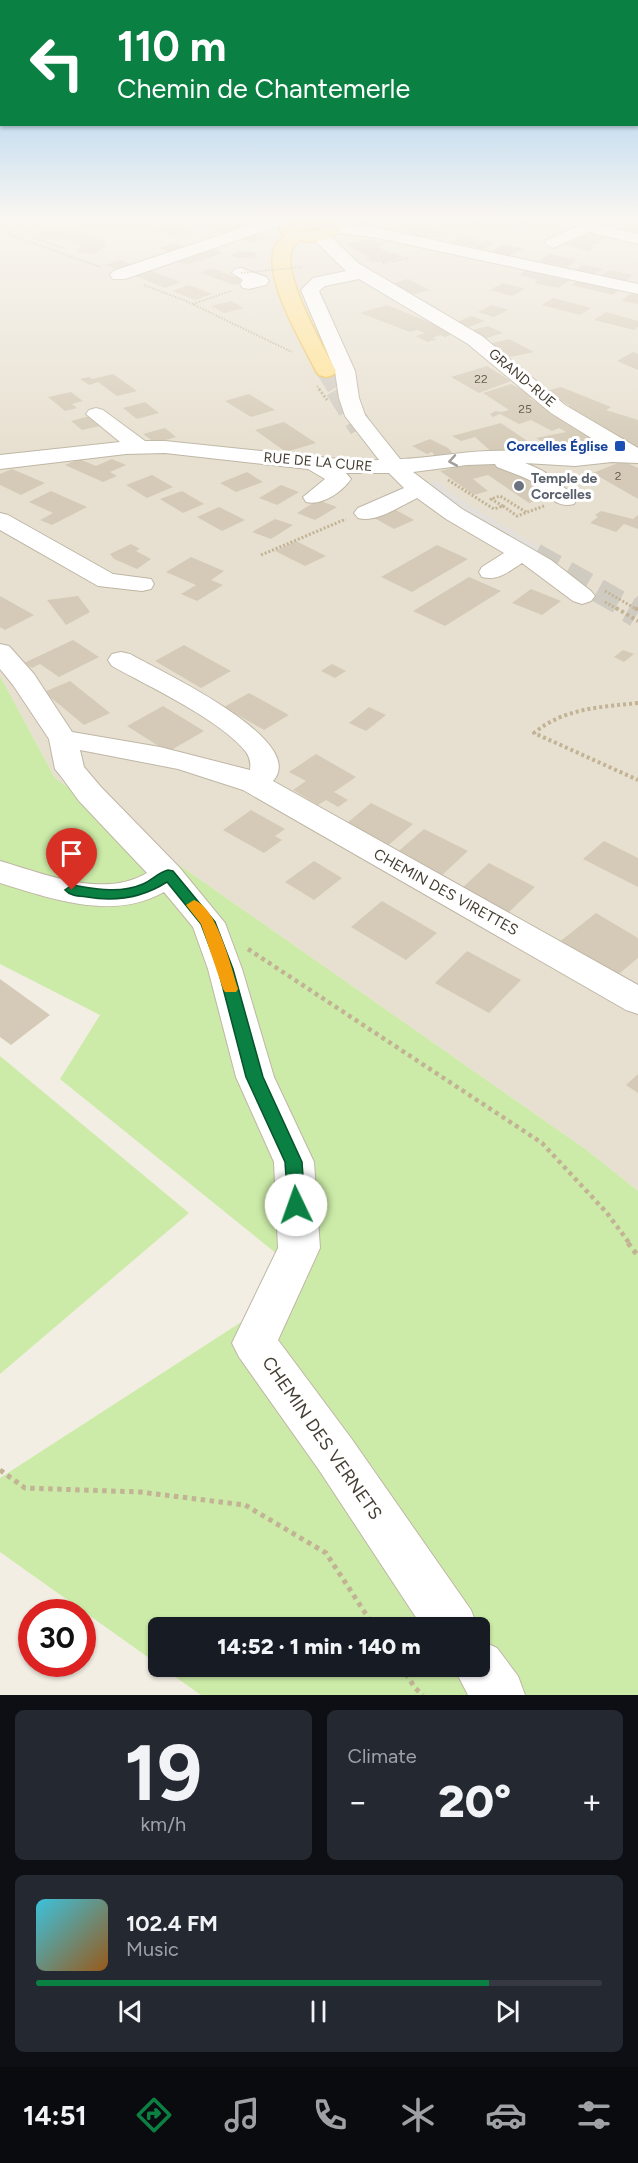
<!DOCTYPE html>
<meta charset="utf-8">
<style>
body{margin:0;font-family:Figtree,sans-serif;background:#242831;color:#f1f3f6;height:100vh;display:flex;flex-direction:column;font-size:22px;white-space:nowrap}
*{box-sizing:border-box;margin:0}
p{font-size:20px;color:#9ea1a6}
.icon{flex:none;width:33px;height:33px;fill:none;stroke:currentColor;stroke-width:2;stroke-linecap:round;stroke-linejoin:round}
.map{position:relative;height:1695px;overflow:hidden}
.drawer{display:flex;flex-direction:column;gap:15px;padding:15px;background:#0d0f14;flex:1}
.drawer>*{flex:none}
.top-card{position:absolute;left:0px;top:0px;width:639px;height:126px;box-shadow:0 2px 4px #0004;background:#0b8043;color:#fff;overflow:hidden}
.speed{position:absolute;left:18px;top:1599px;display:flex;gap:12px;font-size:30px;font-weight:700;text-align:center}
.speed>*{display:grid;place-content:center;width:78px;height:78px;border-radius:50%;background:#171b24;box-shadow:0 2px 4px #0004;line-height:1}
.speed .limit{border:9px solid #d22;background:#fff;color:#111}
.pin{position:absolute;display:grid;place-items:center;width:51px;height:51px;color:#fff;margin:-62px -26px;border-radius:50% 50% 50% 0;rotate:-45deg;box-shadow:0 0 6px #0007}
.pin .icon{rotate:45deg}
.me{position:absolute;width:66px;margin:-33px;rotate:357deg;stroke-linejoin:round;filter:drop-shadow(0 0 4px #0008)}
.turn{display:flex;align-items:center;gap:21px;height:126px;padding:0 18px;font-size:27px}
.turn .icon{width:78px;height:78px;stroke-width:2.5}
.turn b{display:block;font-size:42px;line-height:51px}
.big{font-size:45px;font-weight:800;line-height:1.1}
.drawer .widget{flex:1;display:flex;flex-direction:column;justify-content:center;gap:9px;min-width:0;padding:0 21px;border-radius:9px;background:#242831}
.drawer .dial{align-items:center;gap:0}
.dial b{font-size:78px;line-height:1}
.song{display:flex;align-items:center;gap:18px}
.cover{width:72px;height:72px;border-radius:9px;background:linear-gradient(135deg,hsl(190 70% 55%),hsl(30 70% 35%))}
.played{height:6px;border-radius:3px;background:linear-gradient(90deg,#0b8043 80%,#363941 80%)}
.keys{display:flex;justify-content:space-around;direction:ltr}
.heat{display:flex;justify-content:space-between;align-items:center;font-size:33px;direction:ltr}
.drawer .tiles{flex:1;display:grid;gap:15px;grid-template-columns:1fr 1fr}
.widget:last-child{grid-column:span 2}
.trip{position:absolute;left:148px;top:1617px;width:342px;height:60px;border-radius:9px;background:#171b24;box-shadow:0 2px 4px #0004;font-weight:800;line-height:60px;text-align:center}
.menu{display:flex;height:96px;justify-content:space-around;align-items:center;background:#090b0e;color:#9ea1a6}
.menu .icon{width:42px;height:42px}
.menu .on{color:#0b8043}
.menu b{font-size:27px;color:#f1f3f6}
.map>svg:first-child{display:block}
</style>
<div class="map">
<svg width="638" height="1695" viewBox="0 0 638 1695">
<rect width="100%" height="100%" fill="#f3eee3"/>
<path fill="#e7e0d0" d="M0,217H638V1191L588,1151L55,778L0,676Z"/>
<path fill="#cceba8" d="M0,676L55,778L588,1151L638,1191V1695H201L161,1667L480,1666V1628H159V1665L0,1552V1478L308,1279L60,1079L100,1015L0,964Z
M0,1056L189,1213L0,1374Z"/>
<path fill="#e3e0dc" d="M437,481L457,497L558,559L542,565L535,570L476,537L416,487Z"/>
<path fill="#d5cab7" d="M93,217H120L133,221L119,226Z
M230,217H247L263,222L228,234L208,228L217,224L227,227L237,224L223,219Z
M367,217L384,222L372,227L355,223Z
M433,217H467L485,222L468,229L458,227L454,229L426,220Z
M523,217L525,218L523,219L534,223L529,226L495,218Z
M638,221V235L620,230Z
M416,224L449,233L438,238L429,236L425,238L408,234L412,232L405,230Z
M170,225L194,232L179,238L155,230Z
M53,230L74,231L101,239L106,246L95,254L76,252L82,245L61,238L39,239L36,233Z
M249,233L266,238L252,243L234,238Z
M584,233H595L610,237L591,246L596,247L588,251L565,245L578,239L574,238Z
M463,236L481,240L472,247L452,242Z
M371,238L383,245L377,246L391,254L395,253L403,257L383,262H371L365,259L370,258L345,244Z
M485,240L496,243L484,249L474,247Z
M175,243L188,248L172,253L159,248Z
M504,244L523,249L508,257L489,253Z
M209,248L223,253L187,265L173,260Z
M241,251L256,253L255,258H238L230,255Z
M549,254L577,260L567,267L539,261Z
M120,260L135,266L120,271L105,265Z
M583,265L603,269L593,275L574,271Z
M211,268L247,281L235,285L200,273Z
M147,269L181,282L165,288L130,274Z
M610,270L633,275L624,282L602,275Z
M525,271H531L571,280L558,288L534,283L538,280L519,275Z
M408,279L430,290L411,295L390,284Z
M577,281L618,290L613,295L571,285Z
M503,283L525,289L512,296L490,290Z
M189,285L212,294L195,300L172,291Z
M630,294L638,295V304L621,301Z
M553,298L591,308L580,315L542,305Z
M231,301L244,308L224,313L211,306Z
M387,305L456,333L445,337L440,335L432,338L437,339L428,342L415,336L425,333L417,330L410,332L360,313Z
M492,305L508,310L494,317L478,312Z
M606,312L638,321V327L634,330L594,320Z
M471,316L485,321L466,328L455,323Z
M488,326L503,333L486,338L472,330Z
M509,339L534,352L506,358L484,345Z
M633,352L638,354V370L617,361Z
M487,366L511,381L479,393L451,377Z
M113,374L137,391L117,396L98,382L89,385L80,379L89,377L92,379Z
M511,384L535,396L529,398L618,450L569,455L551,443L546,444L536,438L566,432L559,428L552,431L531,420L519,424L500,414L493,417L490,414L496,411L501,412L509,410L483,393Z
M561,387L611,407L606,410L638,420V448L564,409L570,406L546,391Z
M71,392L83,401L72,404L77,408L65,411L48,397Z
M249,394L275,410L251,417L225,401Z
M145,402L159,413L137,419L123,408Z
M93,415L104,425L82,430L71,421Z
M284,422L316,443L286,452L255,430Z
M501,423L536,447L512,454H494L475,437L461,441L452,436Z
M165,428L176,437L155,443L143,434Z
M430,439L448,448L455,456L437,459L432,452L427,454L412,446Z
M79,459L96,466L112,459L126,465L110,472L117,476L103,482L65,465Z
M490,459L507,466L551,496L529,503L488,475L473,479L488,491L474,495L440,471Z
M623,461L638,468V499L593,473Z
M12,469L45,483L21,495L0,485V474Z
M247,472L263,482L236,492L220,483Z
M152,475L173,487L147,498L126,485Z
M281,485L299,492L277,505L259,498Z
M51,491L87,507L52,525L40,520L53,513L29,502Z
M182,491L204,504L183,513L160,499Z
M318,500L337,507L315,520L297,513Z
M387,505L414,520L394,529L367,514Z
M219,507L245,520L222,531L197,517Z
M601,511L633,519L638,515V529L624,524L616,532L590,523L598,517L595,515Z
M275,519L293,525L271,539L252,532Z
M296,541L326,556L305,566L275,551Z
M131,544L140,549L136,551L151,559L137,569L114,559L110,554Z
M437,545L468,559L412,592L381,577Z
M191,557L224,571L211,580L223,585L197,601L181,594L196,585L166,572Z
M469,577L501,591L445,626L413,611Z
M531,589L561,601L542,615L512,603Z
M0,596L34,615L5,630L0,627Z
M78,596L90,612L66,625L47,600Z
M73,640L99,657L59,677L40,664L32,668L24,663Z
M184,645L231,671L201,688L155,661Z
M623,650L634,654L624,662L614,657Z
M332,664L346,671L335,678L321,671Z
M70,681L110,713L84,725L44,692Z
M249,693L289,715L264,730L224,707Z
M163,706L204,731L168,752L127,726Z
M369,707L386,715L366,731L349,723Z
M316,754L356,777L334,792L348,800L338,807L326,800L318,805L293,790L306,781L289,772Z
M371,803L413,824L384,849L341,828Z
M251,810L285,829L275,836L282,840L264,853L223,830Z
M424,829L468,851L439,878L394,855Z
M604,841L638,858V887L583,859Z
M314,861L342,878L314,900L285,882Z
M489,863L535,887L507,914L460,890Z
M382,901L437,933L406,960L351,927Z
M596,913L638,938V958L614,978L558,943Z
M467,951L521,980L489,1013L435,983Z
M0,979L50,1015L11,1045L0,1037Z
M638,1074V1093L626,1085Z"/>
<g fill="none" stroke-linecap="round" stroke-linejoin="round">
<path stroke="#d0cbc0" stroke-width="19" stroke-dasharray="19 9" stroke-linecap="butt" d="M326,371L338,390"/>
<path stroke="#d0cbc0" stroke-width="24" stroke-dasharray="24 12" stroke-linecap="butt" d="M337,389L361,428
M535,555L633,610"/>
<path stroke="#d0cbc0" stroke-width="30" stroke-dasharray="30 15" stroke-linecap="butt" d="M630,608L638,613"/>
<g stroke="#bfb6a5" stroke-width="2">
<path id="minor" d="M274,217H287L289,220L287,223L125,279H113L110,275L113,271Z
M587,222L638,234V244L589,232L553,248L545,243L547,240Z
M333,224L373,227L638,284V294L373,237L327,232L325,229Z
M320,230L326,232L358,263L482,336L565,405L638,448V463L612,462L575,466L525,463C545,471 547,473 562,486C568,491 573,493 577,499L574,504C553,509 548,492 533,482C523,476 509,472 497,467L495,464L467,465L413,472L462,509L551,560L591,591L595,596L591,601L582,604L573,601L522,563C508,572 498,581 482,577L479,572L482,567L504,553L446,519L417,498C400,506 377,523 358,518L354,513L358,508L404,488L389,473H346L351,479C342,492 322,506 306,502L303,497L325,479L308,469L165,453L126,454L0,469V455L120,442L86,414L89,410L96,408L103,410L145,441H165L358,461L379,460L345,416L339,398L335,371L301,290L313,278L346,271L319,245L312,235ZM359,279L468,344L551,413L609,449C569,453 529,449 488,451C459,452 430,458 400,459L365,415L359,398L355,371L319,291L325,286Z
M241,268L266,277L269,281L266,285L249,289L243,288L240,284L243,280L232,273L235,269Z
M0,513L8,515L113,574L151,579L154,584L151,589L142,591L98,586L0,530Z
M0,644L9,646L34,674L72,732L160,747L250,770C251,763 250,758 246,752C221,720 148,686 112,666L108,660L112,654L121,652L130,654C158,670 310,740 273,781L638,985V1014L626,1010L243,790L178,769L80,750L84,767L101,787L179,867L225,923L242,969L274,1077L314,1162L320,1248L278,1340L351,1438L471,1610L478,1628H423L319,1470L239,1357L232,1343L278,1248L274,1162L236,1077L208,969L193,927L164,892C113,921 52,899 0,883V861C45,874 103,899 147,873L79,801L60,775L55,769L49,739L13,685L0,669Z
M480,1640L497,1648L518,1676L525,1695H468L453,1666H480Z"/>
</g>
<g stroke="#edc257" stroke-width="3">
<path id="major" d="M301,217L332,219L341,229C332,241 314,243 300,240C298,243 295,244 293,247C279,271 324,348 336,371L333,375L326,377L319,375L316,371C302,342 262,278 275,246C277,242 282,239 285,236L279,229L288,219ZM307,226L321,228L323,229L310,231L298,229Z"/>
</g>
<path stroke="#c2b395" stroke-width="2" stroke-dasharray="1.5 1.5" stroke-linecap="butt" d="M55,220L40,223L29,232L39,240L63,248
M0,224L16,229L8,234L100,267
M383,263L408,258
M144,285L186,301L292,352
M193,304L231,291
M317,386L320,390"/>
<path stroke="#c2b395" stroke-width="3" stroke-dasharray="2 2" stroke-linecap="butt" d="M319,389L327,400
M448,480L494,509L503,506L517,516L544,506
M503,506L491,499L500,496L526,512
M261,555L346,519
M605,591L638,610
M605,602L619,610"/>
<path stroke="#c2b395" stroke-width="4" stroke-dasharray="3 3" stroke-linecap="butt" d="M616,608L638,621
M635,608L638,610
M638,703C601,707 564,708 534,733L638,780"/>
<path stroke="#c2b395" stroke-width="4.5" stroke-dasharray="4 4" stroke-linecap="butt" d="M248,949L542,1143L607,1213L630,1244"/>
<path stroke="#c2b395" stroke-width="5" stroke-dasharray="4.5 4.5" stroke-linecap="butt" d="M628,1243L638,1256
M0,1470L25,1488L140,1492L245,1505L326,1553L375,1628
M401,1666L415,1688L423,1695"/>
<use href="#minor" fill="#fff" fill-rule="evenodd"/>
<use href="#major" fill="#ffe190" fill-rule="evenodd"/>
<path stroke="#c2b395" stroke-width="2" stroke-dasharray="1.5 1.5" stroke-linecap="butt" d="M241,273L302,267"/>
</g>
<defs><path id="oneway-chevron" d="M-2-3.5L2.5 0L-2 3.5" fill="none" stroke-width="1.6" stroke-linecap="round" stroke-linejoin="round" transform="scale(1.5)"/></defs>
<use stroke="#a29e99" href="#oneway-chevron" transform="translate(453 461) rotate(170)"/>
<linearGradient id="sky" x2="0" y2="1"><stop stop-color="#88bfee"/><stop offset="0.48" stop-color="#faf7f2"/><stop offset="1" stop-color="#faf7f2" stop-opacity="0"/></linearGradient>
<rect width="638" height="454" fill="url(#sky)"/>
<path fill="#0b8043" stroke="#07532c" stroke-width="1.5" d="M168,870L173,871L215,922L233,969L263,1077L302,1162L305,1205L303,1210L296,1212L290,1210L288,1205L285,1162L246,1077L218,969L201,924L167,882C142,898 116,902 87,897C79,896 70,896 65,890L72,885C96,889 120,894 143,884C152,880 159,872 168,870Z"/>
<path fill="#f59e0b" d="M194,900C217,907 231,967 238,989L236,992H225L223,989L201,924L186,905Z"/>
<rect fill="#1a4fb4" stroke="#fff" stroke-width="2" x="614" y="440" width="12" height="12" rx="3"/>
<circle fill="#6b7280" stroke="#fff" stroke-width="2" cx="519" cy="486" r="6"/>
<g text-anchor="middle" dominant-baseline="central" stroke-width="6" stroke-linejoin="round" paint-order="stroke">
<g font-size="12" fill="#696154">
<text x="481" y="379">22</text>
<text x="525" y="409">25</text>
<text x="618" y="476">2</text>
</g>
<g font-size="14" fill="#453e33" stroke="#fff">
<text transform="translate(522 378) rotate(40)">GRAND-RUE</text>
<text transform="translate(318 462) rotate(5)">RUE DE LA CURE</text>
</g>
<g font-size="14" font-weight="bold" fill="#164399" stroke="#fff" text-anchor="end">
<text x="608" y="446">Corcelles Église</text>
</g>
<g font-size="14" font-weight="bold" fill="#5b616d" stroke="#fff" text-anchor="start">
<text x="531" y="478">Temple de<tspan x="531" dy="16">Corcelles</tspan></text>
</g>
<g font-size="15" fill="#453e33" stroke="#fff">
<text transform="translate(446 892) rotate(29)">CHEMIN DES VIRETTES</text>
</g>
<g font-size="18" fill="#453e33" stroke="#fff">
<text transform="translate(322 1438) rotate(55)">CHEMIN DES VERNETS</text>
</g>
</g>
</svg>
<div class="speed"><div class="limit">30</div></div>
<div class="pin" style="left:72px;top:890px;background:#d93025"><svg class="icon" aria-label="arrive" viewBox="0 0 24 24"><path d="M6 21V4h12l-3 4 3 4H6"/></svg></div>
<svg class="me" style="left:296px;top:1205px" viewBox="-20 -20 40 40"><circle r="19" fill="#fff"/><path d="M0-13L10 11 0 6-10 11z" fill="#0b8043"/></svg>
<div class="trip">14:52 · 1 min · 140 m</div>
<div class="top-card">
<div class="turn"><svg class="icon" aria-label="left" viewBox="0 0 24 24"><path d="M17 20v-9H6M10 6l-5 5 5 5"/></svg><div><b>110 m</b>Chemin de Chantemerle</div></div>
</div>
</div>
<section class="drawer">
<div class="tiles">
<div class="widget dial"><b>19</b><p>km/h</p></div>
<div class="widget"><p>Climate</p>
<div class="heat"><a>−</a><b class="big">20°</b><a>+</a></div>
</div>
<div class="widget">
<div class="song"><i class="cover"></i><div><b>102.4 FM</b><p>Music</p></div></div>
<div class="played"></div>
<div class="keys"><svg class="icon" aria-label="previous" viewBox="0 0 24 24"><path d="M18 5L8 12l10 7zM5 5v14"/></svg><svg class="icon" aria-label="pause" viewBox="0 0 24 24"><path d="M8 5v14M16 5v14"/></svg><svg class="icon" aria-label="next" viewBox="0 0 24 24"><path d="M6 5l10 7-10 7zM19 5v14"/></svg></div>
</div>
</div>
</section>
<nav class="menu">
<b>14:51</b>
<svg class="icon on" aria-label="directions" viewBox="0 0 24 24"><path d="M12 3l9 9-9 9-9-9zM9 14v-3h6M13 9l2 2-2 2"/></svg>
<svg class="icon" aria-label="music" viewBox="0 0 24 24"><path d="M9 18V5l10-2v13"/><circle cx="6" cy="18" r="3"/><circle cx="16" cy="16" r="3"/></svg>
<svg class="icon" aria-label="phone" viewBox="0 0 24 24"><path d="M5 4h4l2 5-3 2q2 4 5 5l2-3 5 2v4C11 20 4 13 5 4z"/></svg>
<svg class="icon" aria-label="climate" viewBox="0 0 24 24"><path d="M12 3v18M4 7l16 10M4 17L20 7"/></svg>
<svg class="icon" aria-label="car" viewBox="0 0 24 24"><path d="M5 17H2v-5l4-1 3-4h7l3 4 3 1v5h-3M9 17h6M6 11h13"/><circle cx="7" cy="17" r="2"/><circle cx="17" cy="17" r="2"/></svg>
<svg class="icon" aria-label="filters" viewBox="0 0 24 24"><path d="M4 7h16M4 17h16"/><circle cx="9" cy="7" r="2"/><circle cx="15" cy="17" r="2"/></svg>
</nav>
